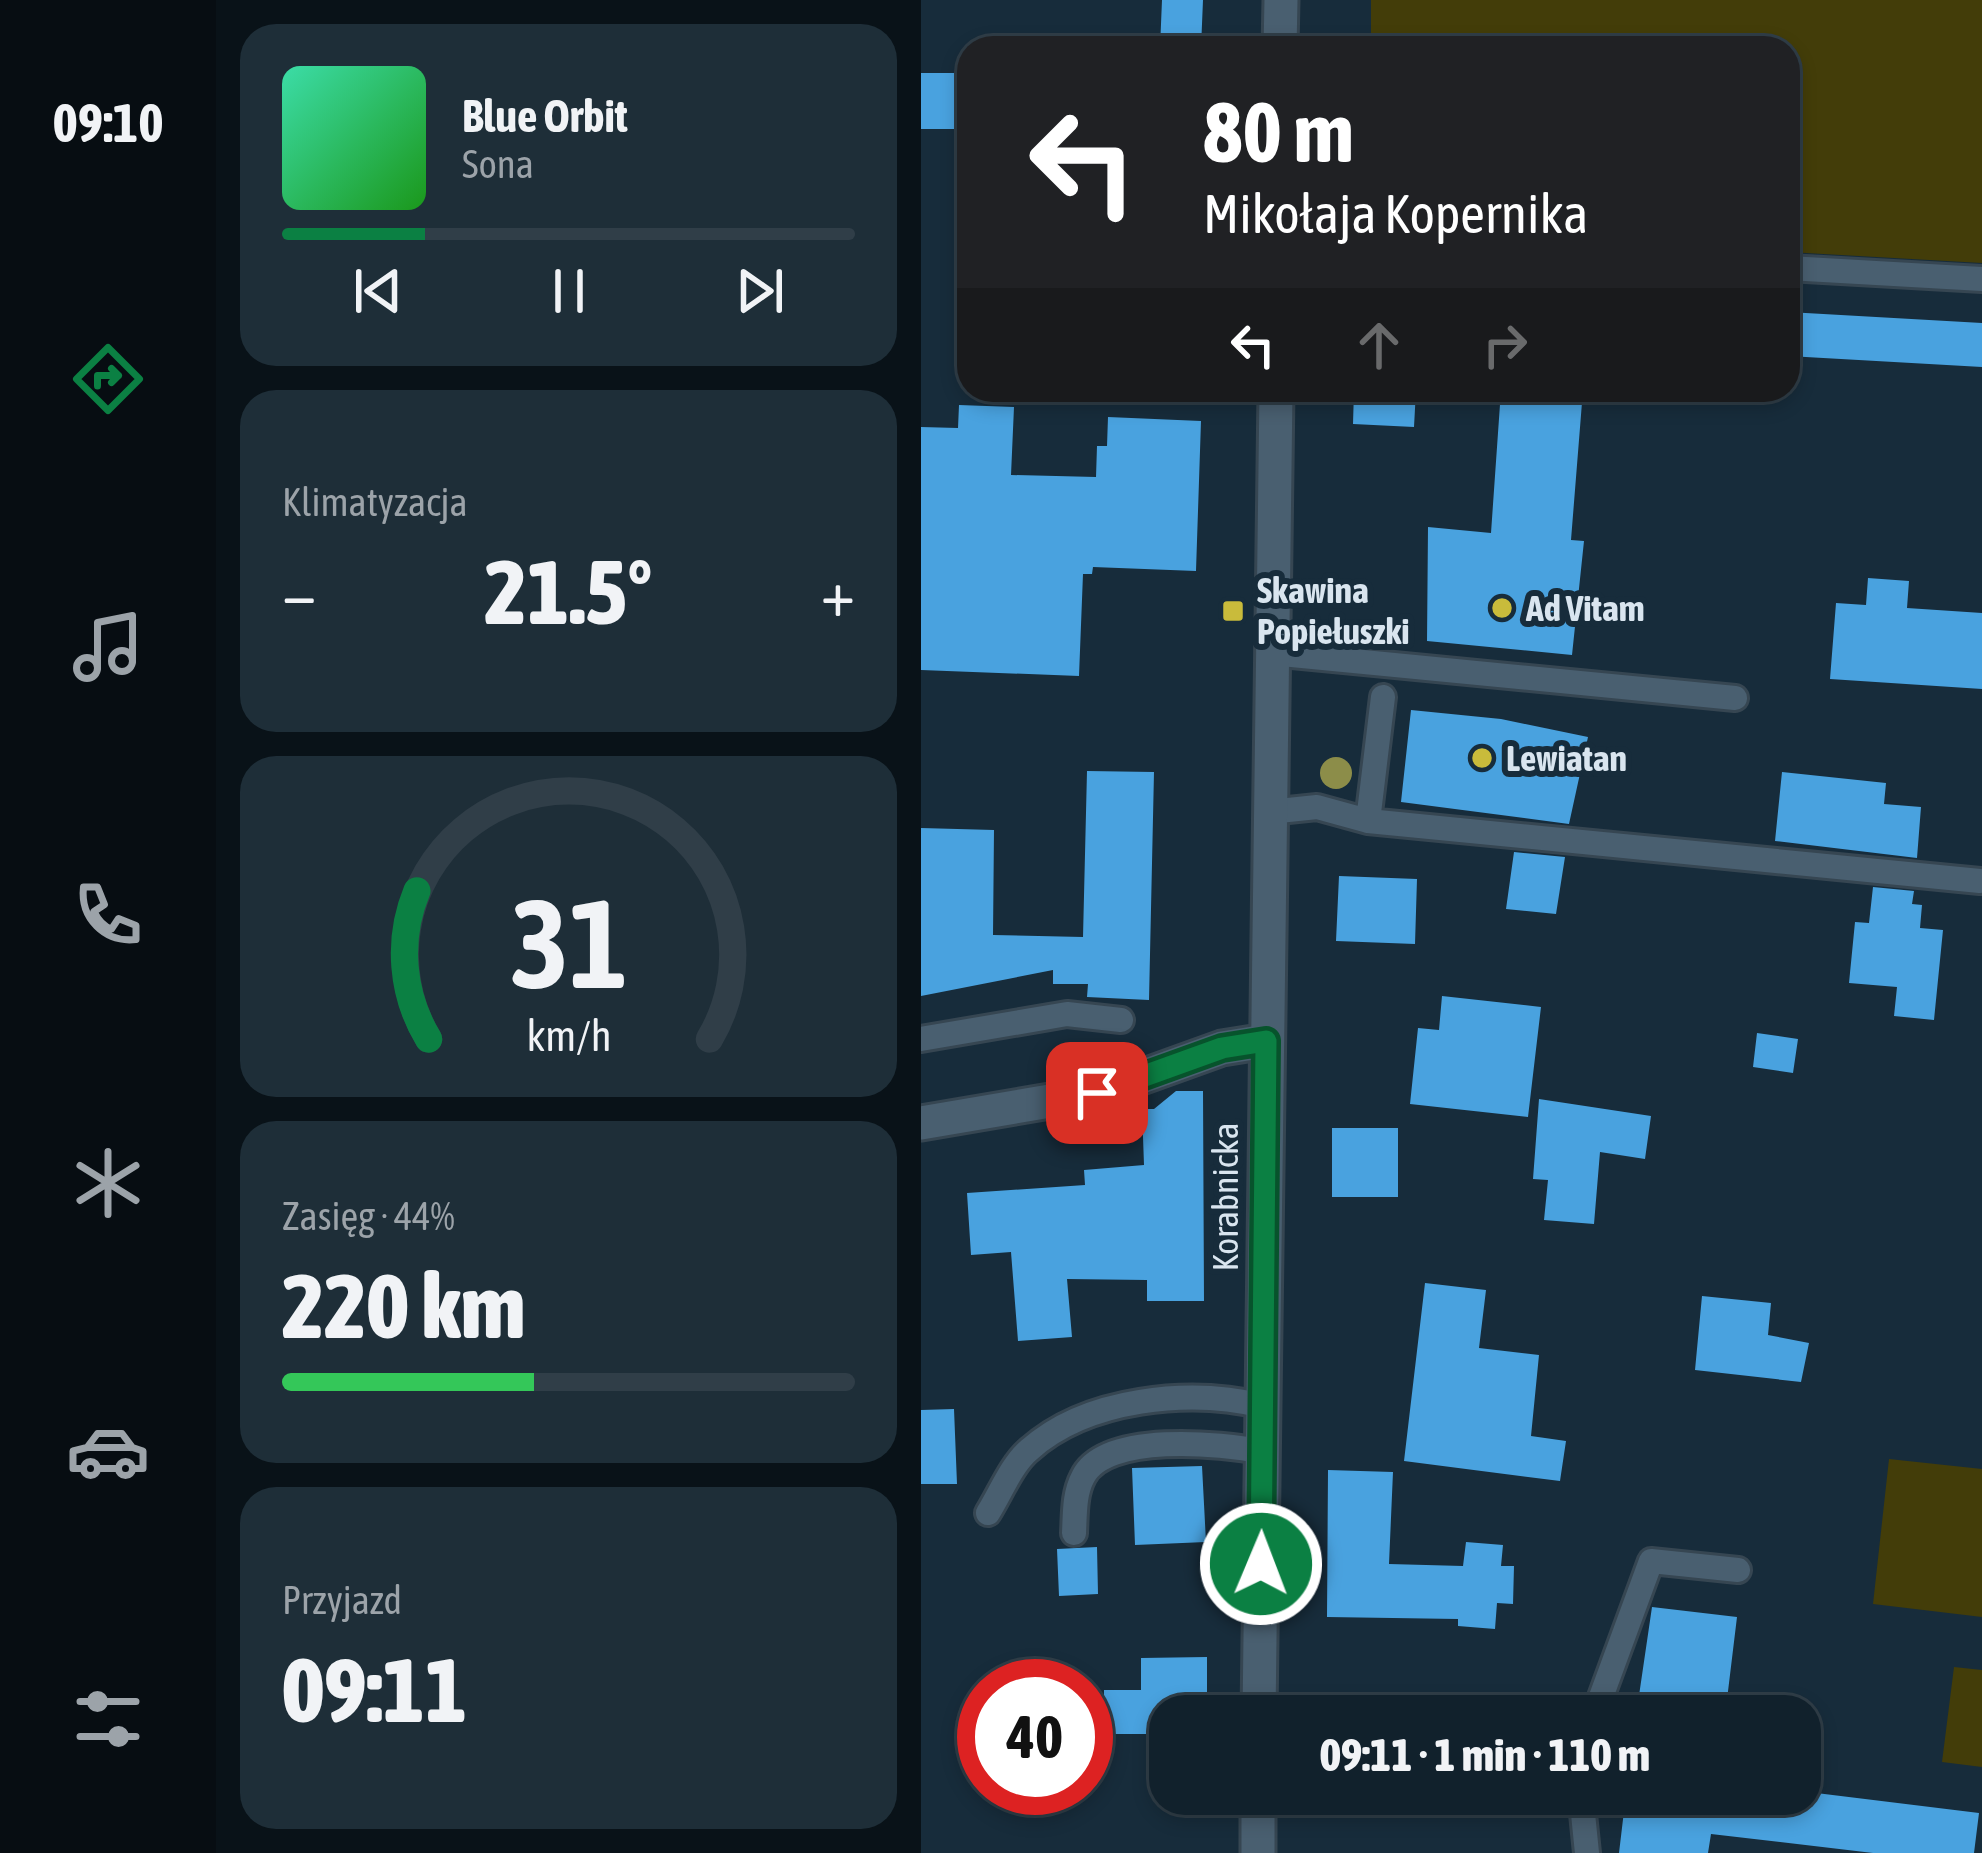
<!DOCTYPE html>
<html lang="pl">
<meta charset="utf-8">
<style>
body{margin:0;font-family:"Asap Condensed",sans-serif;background:#1e2e38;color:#f1f3f6;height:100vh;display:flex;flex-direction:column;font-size:45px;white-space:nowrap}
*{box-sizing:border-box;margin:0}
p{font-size:39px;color:#9ca3a9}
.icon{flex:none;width:66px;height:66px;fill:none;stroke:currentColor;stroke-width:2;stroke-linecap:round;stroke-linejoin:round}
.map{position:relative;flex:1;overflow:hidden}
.details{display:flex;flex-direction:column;gap:24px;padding:24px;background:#091218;width:705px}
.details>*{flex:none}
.guide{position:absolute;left:36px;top:36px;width:843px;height:366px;border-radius:36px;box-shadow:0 6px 18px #0003,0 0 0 3px #303e48;background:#202124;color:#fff;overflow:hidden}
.speed{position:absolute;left:36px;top:1659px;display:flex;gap:24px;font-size:60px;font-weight:700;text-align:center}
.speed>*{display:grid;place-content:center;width:156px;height:156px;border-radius:50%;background:#11212c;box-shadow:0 6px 18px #0003,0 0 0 3px #303e48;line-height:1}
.speed .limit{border:18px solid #d22;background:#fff;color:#111}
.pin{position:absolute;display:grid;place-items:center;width:102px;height:102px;color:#fff;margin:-51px;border-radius:24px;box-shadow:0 6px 18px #0006}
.me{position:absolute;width:132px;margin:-66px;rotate:1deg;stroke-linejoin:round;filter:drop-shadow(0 0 9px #0008)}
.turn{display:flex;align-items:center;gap:42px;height:252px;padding:0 48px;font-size:54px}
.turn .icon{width:156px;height:156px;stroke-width:2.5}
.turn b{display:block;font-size:84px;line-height:102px}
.lanes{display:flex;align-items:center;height:114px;padding:0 48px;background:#0003;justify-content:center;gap:60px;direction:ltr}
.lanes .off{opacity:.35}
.big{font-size:90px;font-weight:800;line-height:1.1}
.details .tile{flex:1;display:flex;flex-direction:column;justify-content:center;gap:18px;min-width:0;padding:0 42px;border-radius:36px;background:#1e2e38}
.details .dial{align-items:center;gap:0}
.dial svg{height:312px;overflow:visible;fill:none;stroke:#303e48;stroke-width:7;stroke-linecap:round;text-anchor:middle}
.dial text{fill:#f1f3f6;stroke:none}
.song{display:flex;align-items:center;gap:36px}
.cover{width:144px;height:144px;border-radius:18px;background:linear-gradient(135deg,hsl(160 70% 55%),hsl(120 70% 35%))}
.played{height:12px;border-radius:6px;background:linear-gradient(90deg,#0b8043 25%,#303e48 25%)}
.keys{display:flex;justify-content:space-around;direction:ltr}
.heat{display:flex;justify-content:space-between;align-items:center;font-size:66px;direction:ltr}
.charge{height:18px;border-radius:9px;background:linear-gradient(90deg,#34c759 44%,#303e48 0)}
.trip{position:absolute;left:228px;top:1695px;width:672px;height:120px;border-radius:36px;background:#11212c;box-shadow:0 6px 18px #0003,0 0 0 3px #303e48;font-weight:800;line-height:120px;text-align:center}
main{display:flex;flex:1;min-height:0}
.dock{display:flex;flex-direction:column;width:216px;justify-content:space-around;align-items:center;background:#070d12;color:#9ca3a9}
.dock .icon{width:84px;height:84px}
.dock .on{color:#0b8043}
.dock b{font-size:54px;color:#f1f3f6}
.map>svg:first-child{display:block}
</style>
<main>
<nav class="dock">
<b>09:10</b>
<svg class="icon on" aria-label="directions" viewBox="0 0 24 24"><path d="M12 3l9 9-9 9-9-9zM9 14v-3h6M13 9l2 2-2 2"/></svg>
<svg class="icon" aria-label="music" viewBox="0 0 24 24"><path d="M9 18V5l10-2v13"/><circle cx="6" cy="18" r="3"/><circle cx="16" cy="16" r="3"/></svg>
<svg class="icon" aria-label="phone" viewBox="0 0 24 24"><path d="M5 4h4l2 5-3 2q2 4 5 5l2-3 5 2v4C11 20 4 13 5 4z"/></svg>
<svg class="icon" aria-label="climate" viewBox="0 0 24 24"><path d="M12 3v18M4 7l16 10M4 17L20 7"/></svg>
<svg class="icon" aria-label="car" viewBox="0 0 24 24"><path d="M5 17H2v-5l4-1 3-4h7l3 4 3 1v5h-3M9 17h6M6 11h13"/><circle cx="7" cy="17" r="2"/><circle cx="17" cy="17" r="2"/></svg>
<svg class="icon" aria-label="filters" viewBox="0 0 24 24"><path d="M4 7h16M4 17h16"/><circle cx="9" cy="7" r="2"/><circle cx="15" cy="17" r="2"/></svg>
</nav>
<section class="details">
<div class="tile">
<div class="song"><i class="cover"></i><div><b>Blue Orbit</b><p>Sona</p></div></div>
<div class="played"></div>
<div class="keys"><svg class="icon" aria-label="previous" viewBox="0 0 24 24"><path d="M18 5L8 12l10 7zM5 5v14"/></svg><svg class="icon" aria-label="pause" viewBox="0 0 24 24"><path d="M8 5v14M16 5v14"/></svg><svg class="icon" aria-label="next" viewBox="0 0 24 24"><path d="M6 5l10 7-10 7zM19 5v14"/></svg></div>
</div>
<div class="tile"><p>Klimatyzacja</p>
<div class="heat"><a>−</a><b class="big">21.5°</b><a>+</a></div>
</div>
<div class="tile dial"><svg viewBox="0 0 100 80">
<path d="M14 69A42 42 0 1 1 86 69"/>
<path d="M14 69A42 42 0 0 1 11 31" stroke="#0b8043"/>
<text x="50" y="56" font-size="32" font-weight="700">31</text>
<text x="50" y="72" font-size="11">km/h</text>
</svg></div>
<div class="tile"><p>Zasięg · 44%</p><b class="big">220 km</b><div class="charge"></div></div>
<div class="tile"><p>Przyjazd</p><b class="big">09:11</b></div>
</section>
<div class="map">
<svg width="1061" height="1853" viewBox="0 0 1061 1853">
<rect width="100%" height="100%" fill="#172c3b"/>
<path fill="#433d09" d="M450,0H1061V263L867,252V48H450Z
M968,1459L1061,1469V1617L952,1604Z
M1033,1667L1061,1670V1767L1021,1762Z"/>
<path fill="#49a2df" d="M241,0H282L280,48H239Z
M0,73H48V129H0Z
M867,312L1061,323V367L867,356Z
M433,390H495L493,427L432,424Z
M580,390H662L650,540L663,541L651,655L506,641L507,527L570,533Z
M38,405L93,407L90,475L175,477L176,446H186L187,417L280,421L275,571L172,567L171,574H162L158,676L0,670V427L37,428Z
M947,578L988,581L986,608L1061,613V689L909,679L915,603L945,605Z
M490,710L580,719L667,737L648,824L480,802Z
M166,771L233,772L228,1000L166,997L167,984H132V970L0,996V828L73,830L72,935L162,937Z
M861,772L965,783L963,804L1000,807L996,858L854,841Z
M593,852L644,857L635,914L585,909Z
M418,876L496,879L494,944L415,941Z
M952,887L993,891L991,904L1001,905L999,928L1022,930L1013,1020L973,1016L976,987L928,983L934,922L948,923Z
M521,996L620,1007L607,1117L489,1104L497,1028L518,1030Z
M836,1033L877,1039L872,1073L832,1067Z
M255,1091H282L283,1301H226V1280L146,1279L151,1337L97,1341L90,1252L50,1255L46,1193L164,1185L163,1170L223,1165L221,1109H233Z
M618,1099L730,1116L724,1159L679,1152L673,1224L623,1220L627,1180L612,1179Z
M411,1128H477V1197H411Z
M504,1283L565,1290L558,1348L618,1355L610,1436L645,1441L639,1481L483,1461Z
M781,1296L850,1303L847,1335L888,1343L880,1382L774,1370Z
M33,1409L36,1484H0V1410Z
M281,1466L285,1542L214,1545L211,1468Z
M407,1470L472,1472L468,1564L542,1566L545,1542L582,1545L580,1566H593L592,1604L576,1603L574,1629L537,1626V1619L406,1617Z
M176,1547L177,1594L138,1596L136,1549Z
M731,1607L816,1617L804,1716H715Z
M286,1657V1716H249V1734H183V1690H220V1658Z
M879,1791L1058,1813L1053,1853H952L790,1834L787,1853H698L705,1794Z"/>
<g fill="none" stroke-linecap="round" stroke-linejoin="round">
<g stroke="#364652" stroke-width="30">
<path id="service" d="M867,268L1061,279
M350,653L814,698
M348,812L396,807L447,821L1059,881
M447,821L462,697
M0,1039L146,1014L200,1020
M67,1513C79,1494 91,1464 108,1450C166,1398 269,1388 342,1406
M153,1533C154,1514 153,1494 162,1477C184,1432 300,1443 342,1452
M673,1716L730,1561L817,1570
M660,1794L666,1853"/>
</g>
<g stroke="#364652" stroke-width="39">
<path id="minor" d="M0,1123L176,1093L301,1048L345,1041"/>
</g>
<g stroke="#364652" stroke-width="39">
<path id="tertiary" d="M359,48L360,0
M338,1716L355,390
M337,1853V1794"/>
</g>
<use href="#service" stroke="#495f70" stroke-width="24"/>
<use href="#minor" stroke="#495f70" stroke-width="33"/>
<use href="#tertiary" stroke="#495f70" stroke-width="33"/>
</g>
<circle fill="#8c8d49" cx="415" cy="773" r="16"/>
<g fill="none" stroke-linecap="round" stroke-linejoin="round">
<g stroke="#07532c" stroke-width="30">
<path id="route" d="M176,1093L301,1048L345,1041L340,1564"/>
</g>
<use href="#route" stroke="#0b8043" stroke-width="21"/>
</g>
<g fill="#c9bb3b" stroke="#172c3b" stroke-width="4.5">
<circle cx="581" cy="608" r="12"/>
<rect x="300" y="599" width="24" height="24" rx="6"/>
<circle cx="561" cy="758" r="12"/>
</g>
<g text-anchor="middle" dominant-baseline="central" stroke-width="12" stroke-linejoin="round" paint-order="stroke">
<g font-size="36" font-weight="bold" fill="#d9e5ef" stroke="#172c3b" text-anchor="start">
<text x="336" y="590">Skawina<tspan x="336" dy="41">Popiełuszki</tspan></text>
<text x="605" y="608">Ad Vitam</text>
<text x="585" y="758">Lewiatan</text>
</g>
<g font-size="36" fill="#d9e5ef" stroke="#172c3b">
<text transform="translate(304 1197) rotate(-90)">Korabnicka</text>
</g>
</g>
</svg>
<div class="speed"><div class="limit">40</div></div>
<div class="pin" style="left:176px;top:1093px;background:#d93025"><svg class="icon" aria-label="arrive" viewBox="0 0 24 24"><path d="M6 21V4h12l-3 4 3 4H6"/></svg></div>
<svg class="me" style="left:340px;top:1564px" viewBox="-20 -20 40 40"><circle r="17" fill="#0b8043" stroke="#fff" stroke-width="3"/><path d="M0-11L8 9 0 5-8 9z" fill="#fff"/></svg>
<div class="trip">09:11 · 1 min · 110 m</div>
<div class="guide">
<div class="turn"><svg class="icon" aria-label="left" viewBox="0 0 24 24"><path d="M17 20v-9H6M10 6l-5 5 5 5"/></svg><div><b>80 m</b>Mikołaja Kopernika</div></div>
<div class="lanes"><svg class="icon" aria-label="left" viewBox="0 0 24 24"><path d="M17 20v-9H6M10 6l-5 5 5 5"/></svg><svg class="icon off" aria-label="ahead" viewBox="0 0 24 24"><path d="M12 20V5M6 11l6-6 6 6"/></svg><svg class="icon off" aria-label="right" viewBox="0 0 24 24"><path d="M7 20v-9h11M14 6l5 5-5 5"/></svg></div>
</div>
</div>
</main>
